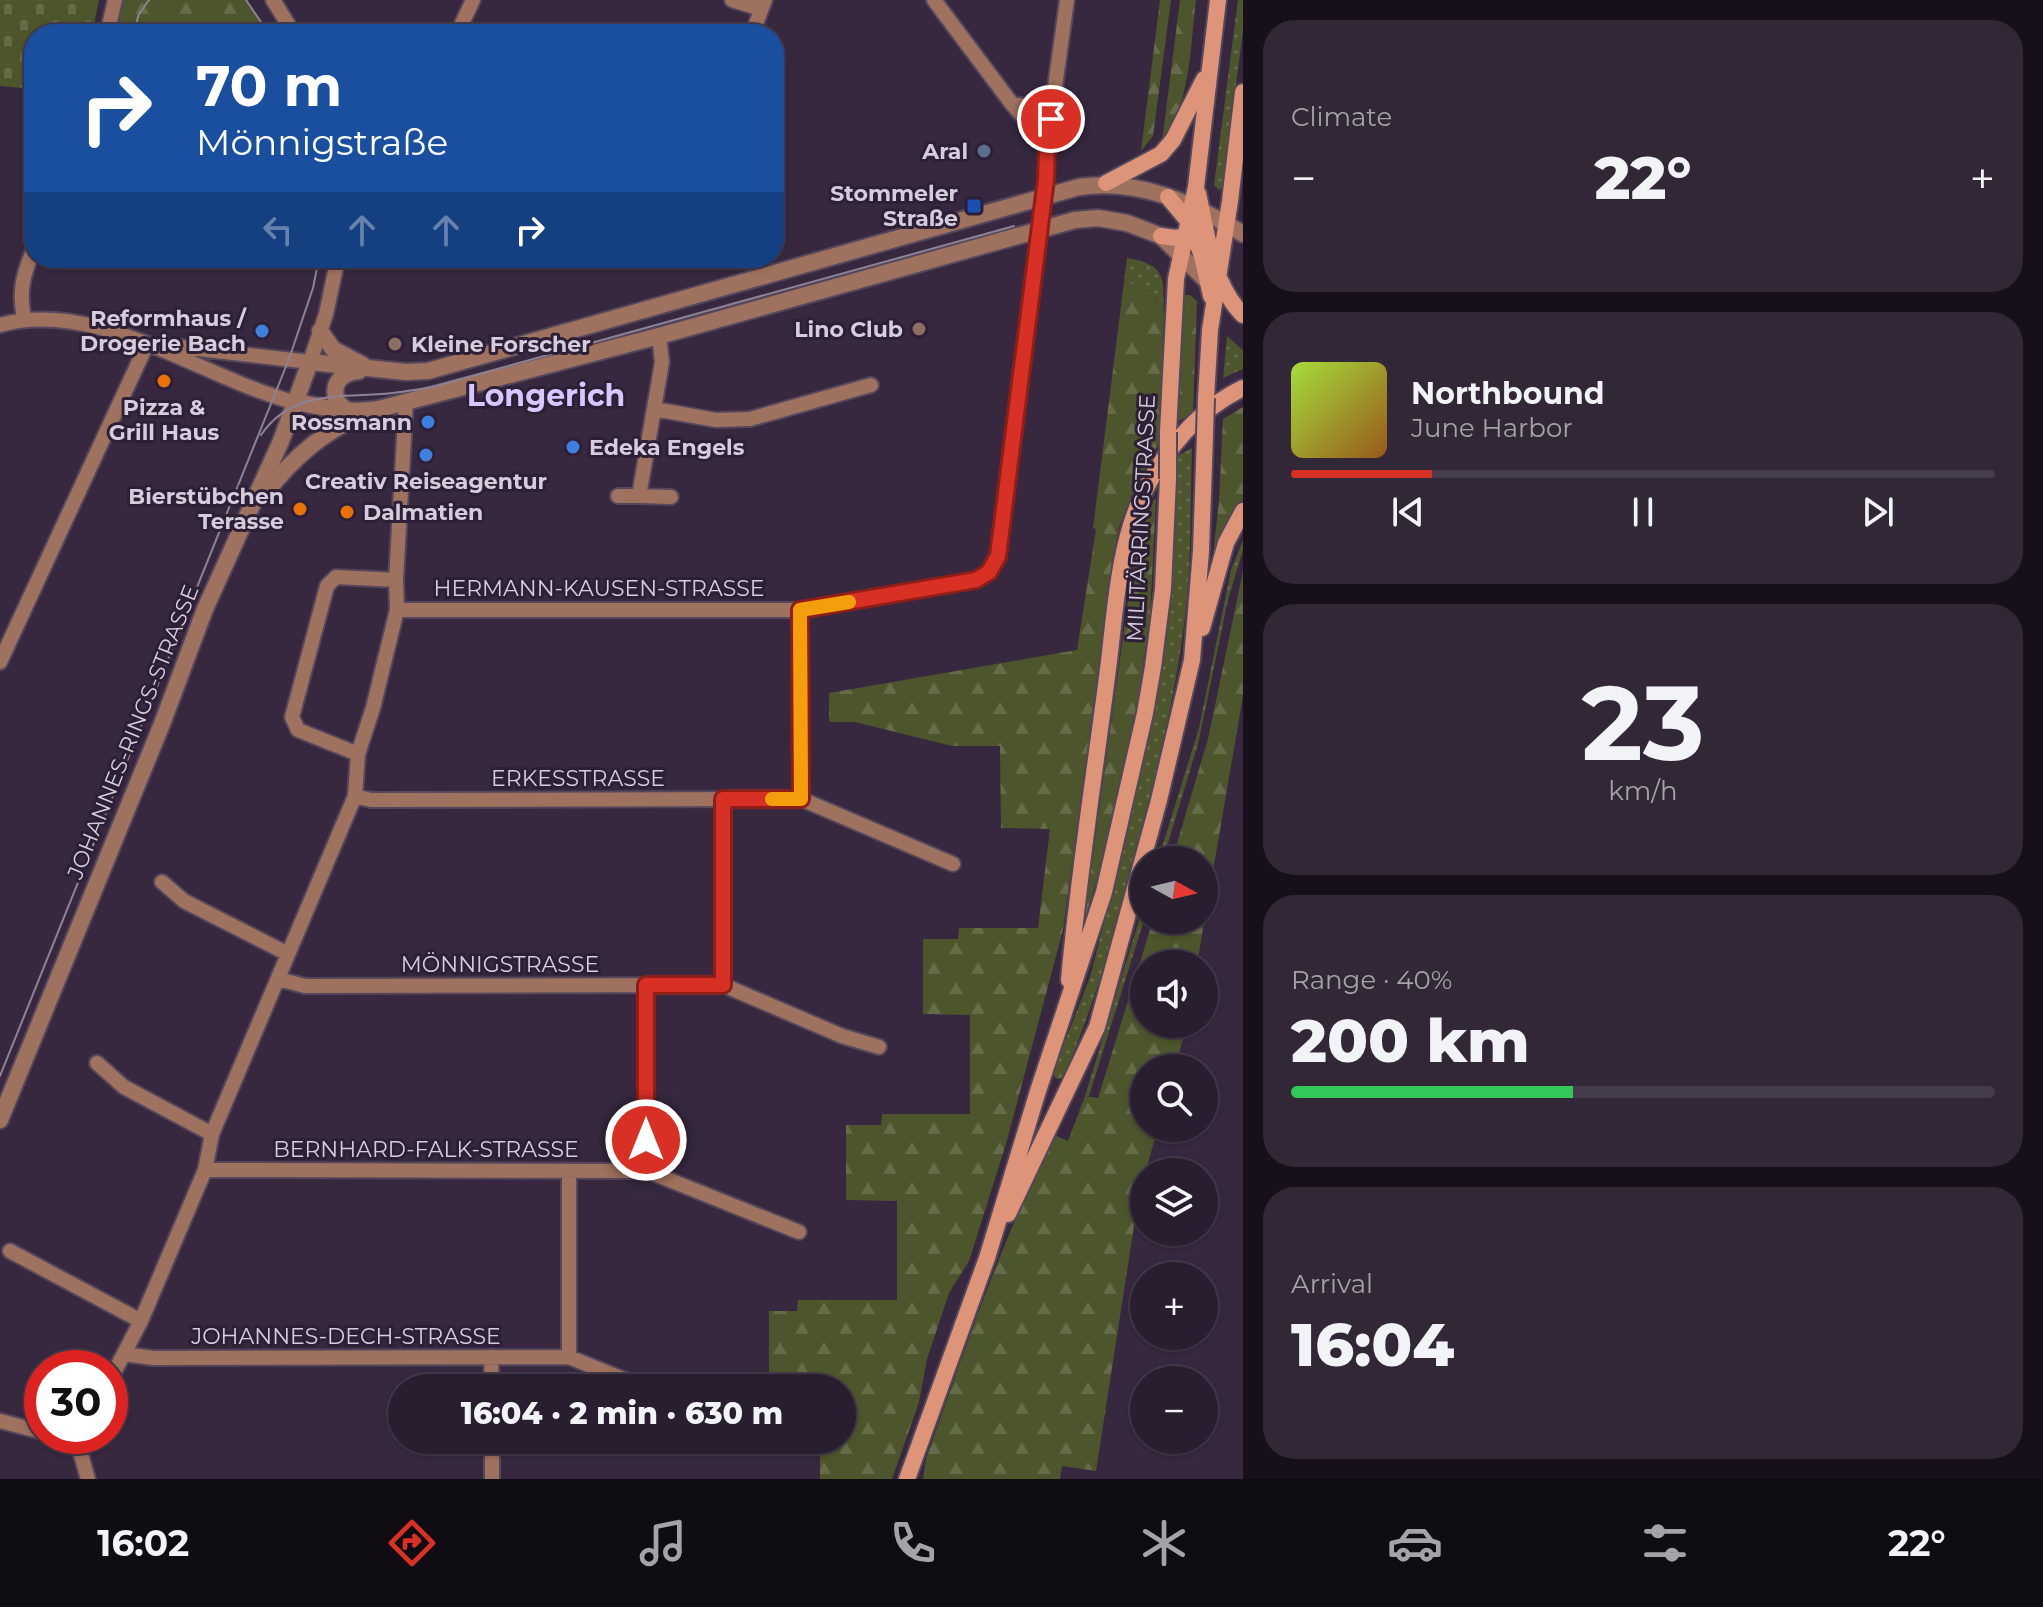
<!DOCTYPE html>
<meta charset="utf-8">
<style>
body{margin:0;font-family:Montserrat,sans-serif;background:#312737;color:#f1f3f6;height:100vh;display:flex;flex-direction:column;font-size:30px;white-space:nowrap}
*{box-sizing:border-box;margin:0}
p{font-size:26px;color:#a5a2aa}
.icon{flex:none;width:44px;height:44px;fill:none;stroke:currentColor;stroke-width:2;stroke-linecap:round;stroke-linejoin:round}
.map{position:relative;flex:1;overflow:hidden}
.details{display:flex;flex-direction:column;gap:20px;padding:20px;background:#17101a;width:800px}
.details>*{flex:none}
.hud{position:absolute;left:24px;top:24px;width:760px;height:244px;border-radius:32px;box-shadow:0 2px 6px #0004,0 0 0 2px #453c4b;background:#1a4fa0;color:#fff;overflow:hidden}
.needle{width:52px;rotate:98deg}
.buttons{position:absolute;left:1130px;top:846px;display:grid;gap:16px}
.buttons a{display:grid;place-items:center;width:88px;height:88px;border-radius:50%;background:#291e2f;box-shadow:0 2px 6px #0004,0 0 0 2px #453c4b;font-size:40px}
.speed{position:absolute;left:24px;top:1350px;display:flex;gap:16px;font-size:40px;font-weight:700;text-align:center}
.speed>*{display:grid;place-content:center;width:104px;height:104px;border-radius:50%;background:#291e2f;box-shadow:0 2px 6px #0004,0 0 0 2px #453c4b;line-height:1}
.speed .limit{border:12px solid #d22;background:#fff;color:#111}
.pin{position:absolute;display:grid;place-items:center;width:68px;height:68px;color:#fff;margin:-34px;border:4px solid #fff;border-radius:50%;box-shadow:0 2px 8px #0007}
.me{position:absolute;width:88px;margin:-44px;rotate:0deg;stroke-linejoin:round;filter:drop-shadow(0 0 6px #0008)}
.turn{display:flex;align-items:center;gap:28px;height:168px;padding:0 40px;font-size:36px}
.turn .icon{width:104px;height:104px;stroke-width:2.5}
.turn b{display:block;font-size:56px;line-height:68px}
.lanes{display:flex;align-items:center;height:76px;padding:0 40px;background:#0003;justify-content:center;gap:40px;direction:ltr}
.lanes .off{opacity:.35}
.big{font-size:60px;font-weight:800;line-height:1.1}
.details .widget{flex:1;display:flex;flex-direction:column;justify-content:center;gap:12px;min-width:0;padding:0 28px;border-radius:32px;background:#312737}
.details .dial{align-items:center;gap:0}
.dial b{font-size:104px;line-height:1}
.song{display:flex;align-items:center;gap:24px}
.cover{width:96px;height:96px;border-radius:12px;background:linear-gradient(135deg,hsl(80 70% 55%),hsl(30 70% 35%))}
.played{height:8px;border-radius:4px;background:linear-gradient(90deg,#d93025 20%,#453c4b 20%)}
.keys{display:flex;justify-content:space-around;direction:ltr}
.heat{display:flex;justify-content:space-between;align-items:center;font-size:44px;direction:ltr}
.charge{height:12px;border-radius:6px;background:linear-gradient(90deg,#34c759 40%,#453c4b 0)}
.trip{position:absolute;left:388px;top:1374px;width:468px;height:80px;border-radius:40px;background:#291e2f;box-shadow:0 2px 6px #0004,0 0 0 2px #453c4b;font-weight:800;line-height:80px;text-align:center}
.tab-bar{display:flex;height:128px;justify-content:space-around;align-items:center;background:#100c13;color:#a5a2aa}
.tab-bar .icon{width:56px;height:56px}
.tab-bar .selected{color:#d93025}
.tab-bar b{font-size:36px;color:#f1f3f6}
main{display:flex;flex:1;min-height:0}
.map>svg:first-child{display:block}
</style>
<main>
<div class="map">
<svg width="1243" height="1479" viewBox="0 0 1243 1479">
<defs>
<pattern id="grass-dots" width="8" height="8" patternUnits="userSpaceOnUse" patternTransform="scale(2)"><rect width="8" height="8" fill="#4c552b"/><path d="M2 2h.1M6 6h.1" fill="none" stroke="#656c49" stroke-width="1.8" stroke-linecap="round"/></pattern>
<pattern id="forest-firs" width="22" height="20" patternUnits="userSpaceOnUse" patternTransform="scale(2)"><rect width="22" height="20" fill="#4c552b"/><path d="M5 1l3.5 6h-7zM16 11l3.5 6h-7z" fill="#656c49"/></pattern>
<pattern id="cemetery-stones" width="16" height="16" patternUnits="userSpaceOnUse" patternTransform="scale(2)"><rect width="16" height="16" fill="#4c552b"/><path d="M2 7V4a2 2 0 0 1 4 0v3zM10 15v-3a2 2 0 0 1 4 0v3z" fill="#656c49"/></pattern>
</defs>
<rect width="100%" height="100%" fill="#37283f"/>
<path fill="url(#grass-dots)" d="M1238,0H1243V32L1222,188L1219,190L1214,185Z
M1127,258C1168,265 1163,278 1164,314C1154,296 1145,286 1124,282Z
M1227,336L1243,350V369L1223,378Z
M1192,448C1190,506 1192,566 1184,625C1175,697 1157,769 1139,840C1118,921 1097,1000 1063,1078L1057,1079L1053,1075L1054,1070L1090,977L1120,861L1156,706L1172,586L1177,456Z
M1243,540V550L1228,600L1198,744L1163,860H1158L1199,728L1231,570Z
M1144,904V920L1089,1096H1085Z"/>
<path fill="url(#forest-firs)" d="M123,0H246L269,34H116Z
M1160,0H1171L1153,136L1141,151Z
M1180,0H1196C1190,48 1191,102 1162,142Z
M1124,282C1145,286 1154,296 1164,314L1159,443L1133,491L1119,527L1114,554L1063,930L1006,1144L969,1261L949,1293L927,1359L919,1402L892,1479H820V1440H842V1388L769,1386V1311H797L798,1300H897V1201L846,1200V1125H881L882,1114H970V1015L923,1014V939H958L959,928H1038L1050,829L1001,828L1000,746H952L855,722H829V693L1077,650L1096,529L1093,528Z
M1185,295H1190L1197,301L1193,414L1178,421L1180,347Z
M1243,407V500L1235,512L1211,573L1219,501L1223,419Z
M1154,499L1156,500L1150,616L1137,708L1099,871L1083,927L1131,579L1141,532Z
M1243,571V696L1197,964H1144V1024H1187L1175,1068H1144V1128H1158L1139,1194L1096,1471L1062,1466L1060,1479H923L926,1459C965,1349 1002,1239 1054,1135L1068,1141L1085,1096L1098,1098L1153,920H1204V860H1172L1208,739Z"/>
<path fill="url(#cemetery-stones)" d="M0,0H99L92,34H34V89L0,86Z"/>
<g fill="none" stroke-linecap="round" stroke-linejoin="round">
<g stroke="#54465b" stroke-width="18">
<path id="minor" d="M273,0L294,34
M732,0L761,9
M934,0L1012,104L1047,145
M107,34L115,0
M457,34L473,0
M752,34L765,0
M1013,104L1038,108L1055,96
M24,318C18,291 24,273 34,248
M0,325C98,298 201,378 294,402
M659,336L662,362L639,496L671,497
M164,345L310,362L326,314L338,258
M654,409L716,420L750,419L871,385
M618,496H639
M397,610H800L976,580L989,572L998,556L1046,179L1047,145L1067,0
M800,610L801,799
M0,662L147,344
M358,754L298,730L292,717L327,586L336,577L396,580
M355,796L371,800L801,799L953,864
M162,882L184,901L286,953
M278,979L305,986L723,985V799
M723,985L842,1036L879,1047
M97,1063L124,1087L212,1134
M205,1170L647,1171L646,985
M647,1171L799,1232
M10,1251L141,1321
M124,1354L153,1358L569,1357V1171
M491,1357L492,1388
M569,1357L645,1388
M110,1380L141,1321L205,1170L212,1134L355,796L358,754L373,708L397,610L396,580L406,402
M0,1421L42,1432
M56,1436L77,1441
M492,1440V1479
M77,1441L88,1479"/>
</g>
<g stroke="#54465b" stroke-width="20">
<path id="tertiary" d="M320,331L333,349L363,365
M294,402C327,407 345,414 379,409L659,336L1075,220L1098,218L1127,223L1161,236L1213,287
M348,412L337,402C331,383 341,373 359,371
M265,494C291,460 324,430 364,415
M0,1120L162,724L205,609L281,441L310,362L406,372L428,371L1079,187C1139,178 1193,203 1243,234"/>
</g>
<g stroke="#54465b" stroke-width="20">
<path id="secondary" d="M1106,183L1161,154L1173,140L1204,79
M1198,193C1207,234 1212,284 1243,315
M1168,197L1189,222L1202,256L1211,296
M1161,236L1176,238L1195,233
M1206,398L1210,330L1230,201L1243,92
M1168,432L1176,279L1196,187L1218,0
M1202,628L1226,543L1243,511
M1069,980C1078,879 1094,778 1107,677C1115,619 1117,546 1144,492C1165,450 1199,409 1243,388
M1008,1214L1097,1027L1159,800L1192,660L1201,551L1205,435
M907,1479L987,1258L1038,1091L1104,892L1145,713L1153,667L1163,589L1168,479"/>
</g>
<use href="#minor" stroke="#9f715f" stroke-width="14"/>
<use href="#tertiary" stroke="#9f715f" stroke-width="16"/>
<use href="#secondary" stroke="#de9478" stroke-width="16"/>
<path stroke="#8e8295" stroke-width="2" d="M246,0L269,34
M133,34L139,14L149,0
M261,435C290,392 336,397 381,394C398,393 415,390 432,387L1014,226
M0,1076L289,359L313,288L319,258"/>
<g stroke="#54465b" stroke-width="20" stroke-linecap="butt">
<path id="secondary-bridge" d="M1205,435L1206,398
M1168,479V432"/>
</g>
<use href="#secondary-bridge" stroke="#de9478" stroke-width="16"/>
</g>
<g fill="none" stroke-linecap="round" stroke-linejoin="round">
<g stroke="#8d1f18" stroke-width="20">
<path id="route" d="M646,1140V985H723V799H801L800,610L976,580L989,572L998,556L1046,179L1047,145L1051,119"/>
</g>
<use href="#route" stroke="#d93025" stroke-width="14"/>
<path stroke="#f59e0b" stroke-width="14" d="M772,799H801L800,610L849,602"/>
</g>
<circle fill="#5c6f8a" stroke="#2d1f35" stroke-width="3" cx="984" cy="151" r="8"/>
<rect fill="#1a4fb4" stroke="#2d1f35" stroke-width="3" x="966" y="198" width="16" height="16" rx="4"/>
<g fill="#8d6e63" stroke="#2d1f35" stroke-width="3">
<circle cx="919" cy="329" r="8"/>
<circle cx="395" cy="344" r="8"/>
</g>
<g fill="#3f7fe0" stroke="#2d1f35" stroke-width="3">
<circle cx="262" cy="331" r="8"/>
<circle cx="428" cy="422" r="8"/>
<circle cx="573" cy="447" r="8"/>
<circle cx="426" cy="455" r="8"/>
</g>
<g fill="#e8710a" stroke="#2d1f35" stroke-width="3">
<circle cx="164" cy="381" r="8"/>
<circle cx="300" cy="509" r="8"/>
<circle cx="347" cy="512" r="8"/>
</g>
<g text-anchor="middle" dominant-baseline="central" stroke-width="6" stroke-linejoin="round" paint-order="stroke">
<g font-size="22" font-weight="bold" fill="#d6cddc" stroke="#2d1f35" text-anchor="end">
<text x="968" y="151">Aral</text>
<text x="958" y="193">Stommeler<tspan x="958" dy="25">Straße</tspan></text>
<text x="246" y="318">Reformhaus /<tspan x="246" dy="25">Drogerie Bach</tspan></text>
<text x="903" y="329">Lino Club</text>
<text x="411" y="344" text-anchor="start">Kleine Forscher</text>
<text x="164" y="407" text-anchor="middle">Pizza &amp;<tspan x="164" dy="25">Grill Haus</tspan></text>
<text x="412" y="422">Rossmann</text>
<text x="589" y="447" text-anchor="start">Edeka Engels</text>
<text x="426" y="481" text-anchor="middle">Creativ Reiseagentur</text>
<text x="284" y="496">Bierstübchen<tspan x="284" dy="25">Terasse</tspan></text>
<text x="363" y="512" text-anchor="start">Dalmatien</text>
</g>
<g font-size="22" fill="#d6cddc" stroke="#2d1f35">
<text transform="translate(1141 518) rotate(-87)">MILITÄRRINGSTRASSE</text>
<text x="599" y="588">HERMANN-KAUSEN-STRASSE</text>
<text transform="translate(133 732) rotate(-68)">JOHANNES-RINGS-STRASSE</text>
<text x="578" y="778">ERKESSTRASSE</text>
<text x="500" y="964">MÖNNIGSTRASSE</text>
<text x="426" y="1149">BERNHARD-FALK-STRASSE</text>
<text x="346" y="1336">JOHANNES-DECH-STRASSE</text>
</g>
<g font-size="30" font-weight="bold" fill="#d7c6ff" stroke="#2d1f35">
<text x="546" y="395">Longerich</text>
</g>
</g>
</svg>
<div class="buttons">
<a><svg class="needle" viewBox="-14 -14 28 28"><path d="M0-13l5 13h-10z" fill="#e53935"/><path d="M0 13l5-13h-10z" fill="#a5a2aa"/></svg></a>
<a><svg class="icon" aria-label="sound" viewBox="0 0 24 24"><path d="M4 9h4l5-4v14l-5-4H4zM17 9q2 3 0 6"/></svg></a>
<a><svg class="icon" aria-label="search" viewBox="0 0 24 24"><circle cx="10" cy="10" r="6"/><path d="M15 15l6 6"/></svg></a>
<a><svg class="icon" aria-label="layers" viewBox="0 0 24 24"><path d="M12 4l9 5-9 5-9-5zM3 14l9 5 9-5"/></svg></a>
<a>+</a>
<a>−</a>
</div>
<div class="speed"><div class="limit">30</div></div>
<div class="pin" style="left:1051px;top:119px;background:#d93025"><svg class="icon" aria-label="arrive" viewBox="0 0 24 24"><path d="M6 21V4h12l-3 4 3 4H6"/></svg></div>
<svg class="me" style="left:646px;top:1140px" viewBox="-20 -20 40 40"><circle r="17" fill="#d93025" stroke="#fff" stroke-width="3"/><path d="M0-11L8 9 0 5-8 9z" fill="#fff"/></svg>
<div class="trip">16:04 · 2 min · 630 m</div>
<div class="hud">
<div class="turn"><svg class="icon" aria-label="right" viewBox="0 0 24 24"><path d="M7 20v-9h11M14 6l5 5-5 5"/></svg><div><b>70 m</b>Mönnigstraße</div></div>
<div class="lanes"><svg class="icon off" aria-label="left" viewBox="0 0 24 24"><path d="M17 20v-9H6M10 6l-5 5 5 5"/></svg><svg class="icon off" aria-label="ahead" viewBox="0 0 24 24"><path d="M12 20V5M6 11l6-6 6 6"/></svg><svg class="icon off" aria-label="ahead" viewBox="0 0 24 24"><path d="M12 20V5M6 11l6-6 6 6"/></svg><svg class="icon" aria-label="right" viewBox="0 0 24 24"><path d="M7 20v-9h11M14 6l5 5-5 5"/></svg></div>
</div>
</div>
<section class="details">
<div class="widget"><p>Climate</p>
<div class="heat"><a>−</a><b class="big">22°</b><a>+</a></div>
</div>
<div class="widget">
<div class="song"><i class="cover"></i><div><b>Northbound</b><p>June Harbor</p></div></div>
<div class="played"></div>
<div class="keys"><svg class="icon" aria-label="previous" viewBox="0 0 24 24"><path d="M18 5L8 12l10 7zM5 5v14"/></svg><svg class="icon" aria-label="pause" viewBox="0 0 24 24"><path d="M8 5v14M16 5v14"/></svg><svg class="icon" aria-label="next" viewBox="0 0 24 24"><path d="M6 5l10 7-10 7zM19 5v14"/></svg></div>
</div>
<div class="widget dial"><b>23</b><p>km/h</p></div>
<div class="widget"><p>Range · 40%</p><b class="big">200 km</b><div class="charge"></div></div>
<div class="widget"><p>Arrival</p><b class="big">16:04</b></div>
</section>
</main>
<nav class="tab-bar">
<b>16:02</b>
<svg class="icon selected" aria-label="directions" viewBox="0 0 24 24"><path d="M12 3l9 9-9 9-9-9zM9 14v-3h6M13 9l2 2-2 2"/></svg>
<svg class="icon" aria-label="music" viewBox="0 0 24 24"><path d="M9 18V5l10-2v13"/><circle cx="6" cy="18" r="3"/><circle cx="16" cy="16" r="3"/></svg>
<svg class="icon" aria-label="phone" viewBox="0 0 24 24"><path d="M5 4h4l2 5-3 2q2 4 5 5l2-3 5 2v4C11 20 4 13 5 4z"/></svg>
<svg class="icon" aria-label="climate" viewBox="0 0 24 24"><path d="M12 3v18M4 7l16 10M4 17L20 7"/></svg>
<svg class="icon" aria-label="car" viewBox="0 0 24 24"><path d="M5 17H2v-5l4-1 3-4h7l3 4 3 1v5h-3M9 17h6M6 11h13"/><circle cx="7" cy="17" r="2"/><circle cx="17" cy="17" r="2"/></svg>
<svg class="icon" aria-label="filters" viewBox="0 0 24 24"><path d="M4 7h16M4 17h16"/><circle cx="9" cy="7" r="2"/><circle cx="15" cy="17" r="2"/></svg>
<b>22°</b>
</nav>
